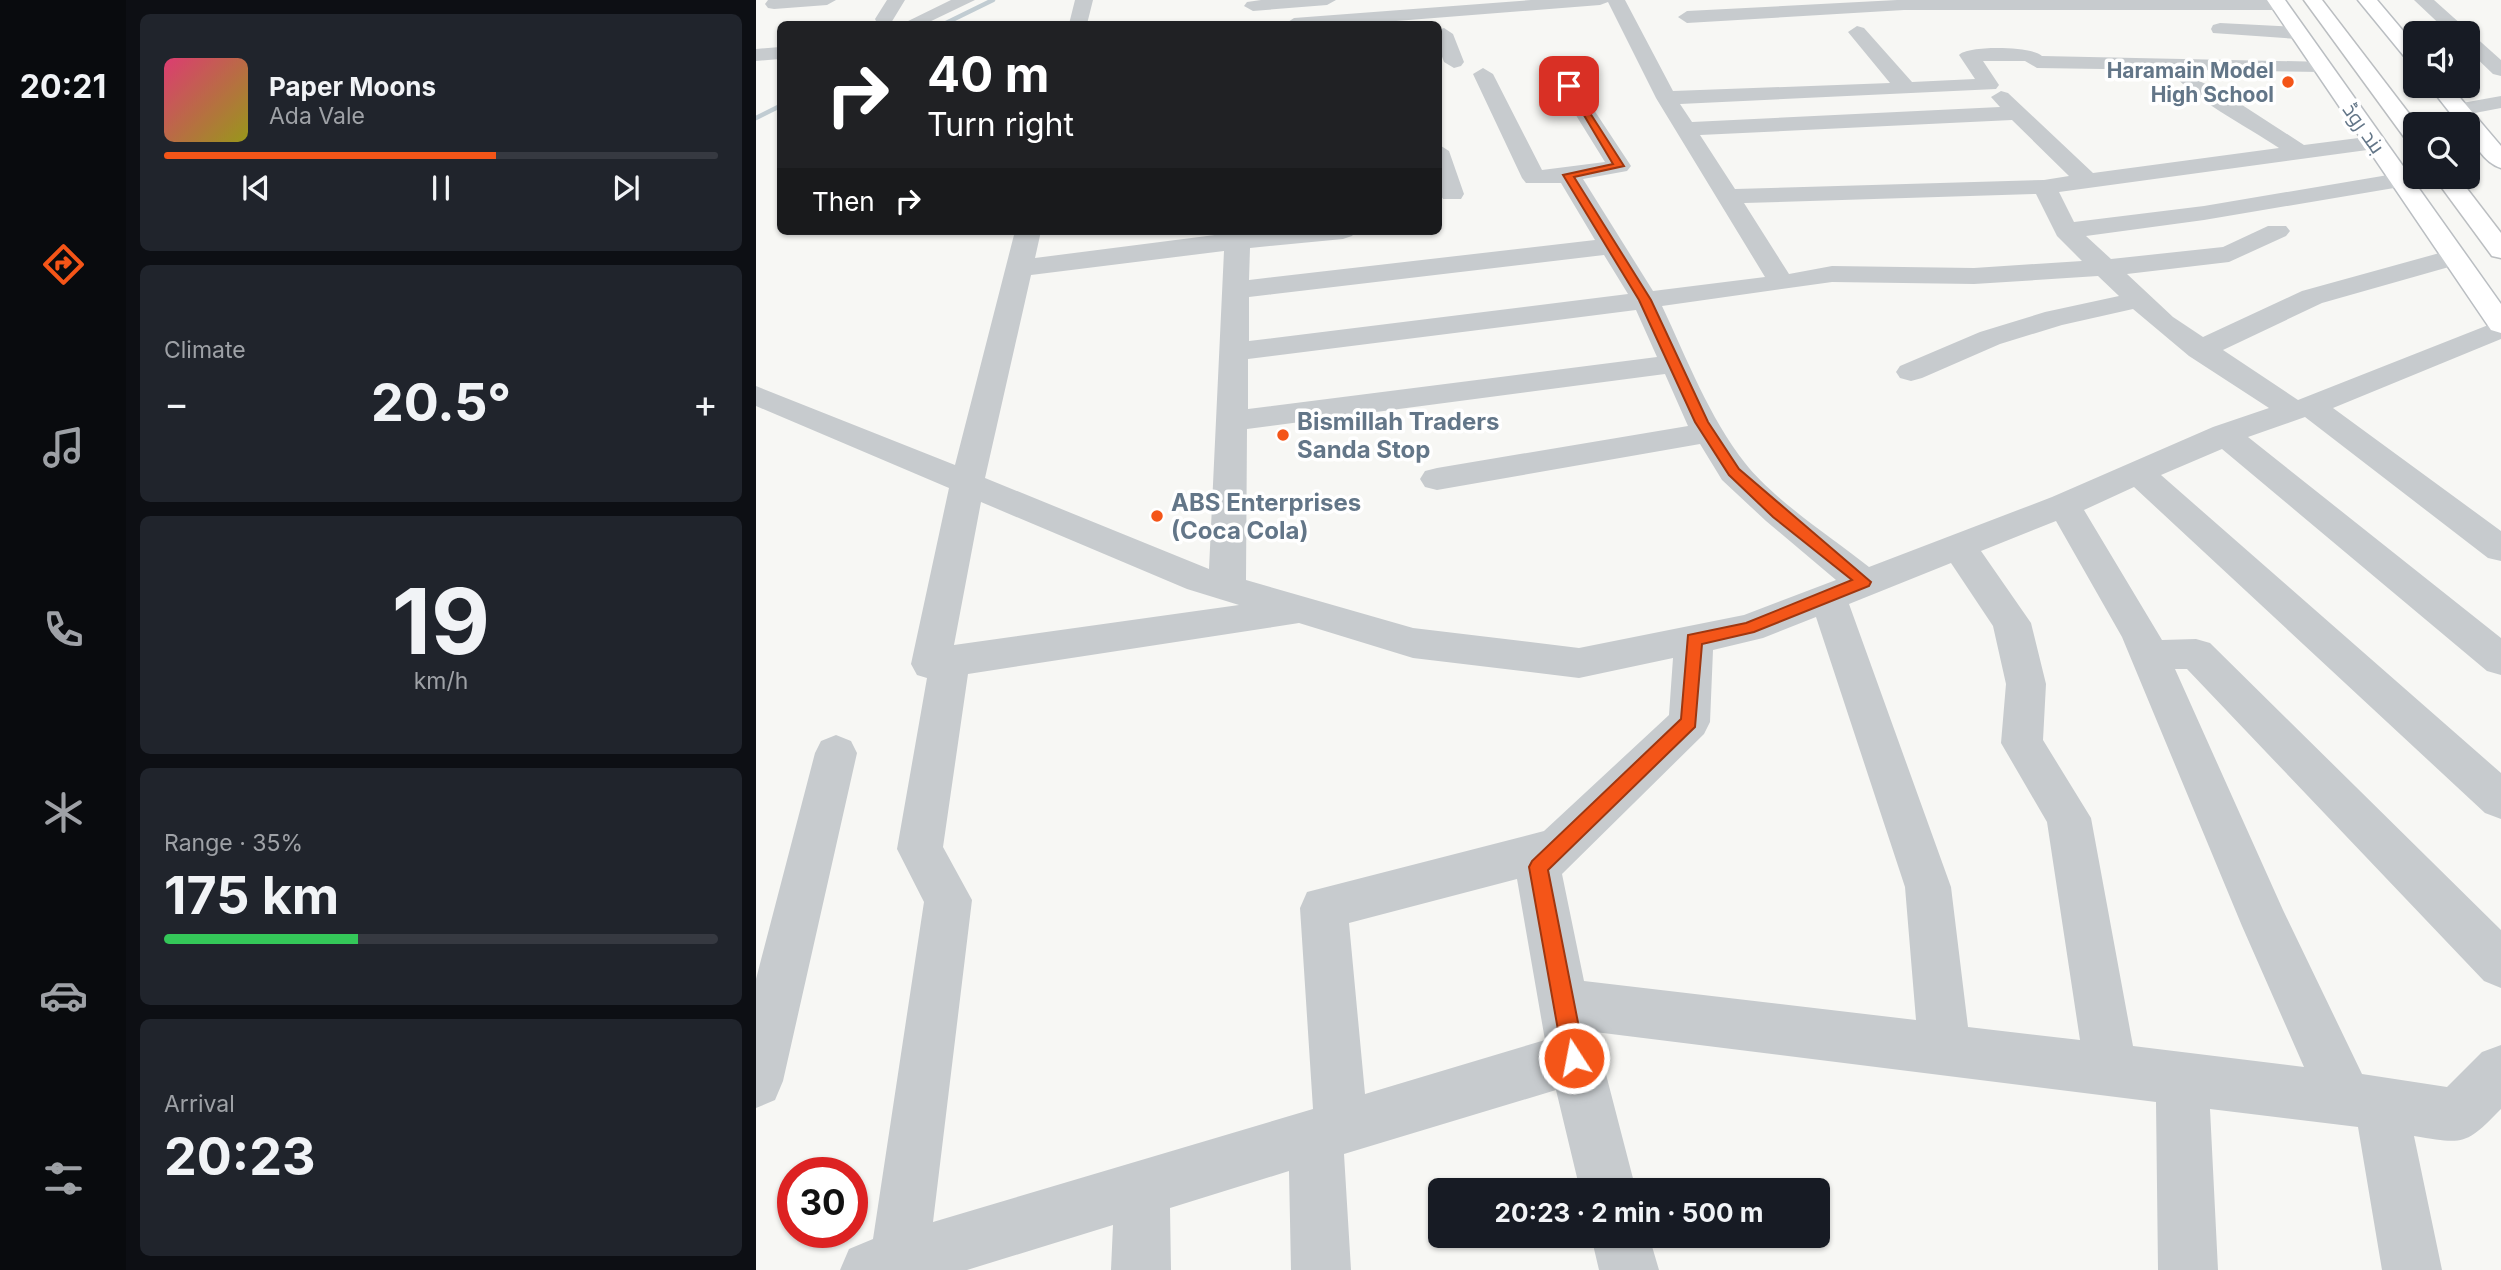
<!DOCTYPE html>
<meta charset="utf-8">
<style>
body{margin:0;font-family:Inter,Cairo,sans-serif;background:#20242c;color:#f1f3f6;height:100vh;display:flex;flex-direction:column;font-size:26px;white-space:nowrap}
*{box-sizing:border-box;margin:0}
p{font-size:23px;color:#9ea1a6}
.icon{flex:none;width:38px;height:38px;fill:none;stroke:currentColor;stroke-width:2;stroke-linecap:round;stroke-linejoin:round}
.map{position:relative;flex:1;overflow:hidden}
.side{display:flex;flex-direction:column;gap:14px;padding:14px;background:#0d0f14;width:630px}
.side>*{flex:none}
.hud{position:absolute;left:21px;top:21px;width:665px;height:214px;border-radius:10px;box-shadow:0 2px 5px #0004;background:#202124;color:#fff;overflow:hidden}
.buttons{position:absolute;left:1647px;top:21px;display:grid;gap:14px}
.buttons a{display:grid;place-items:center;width:77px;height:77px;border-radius:10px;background:#171b24;box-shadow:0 2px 5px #0004;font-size:35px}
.speed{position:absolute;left:21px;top:1157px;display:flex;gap:14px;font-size:35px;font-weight:700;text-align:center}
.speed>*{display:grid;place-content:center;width:91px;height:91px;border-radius:50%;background:#171b24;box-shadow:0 2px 5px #0004;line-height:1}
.speed .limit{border:10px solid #d22;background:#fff;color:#111}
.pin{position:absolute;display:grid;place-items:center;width:60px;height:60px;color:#fff;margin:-30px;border-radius:14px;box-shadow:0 4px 10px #0006}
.me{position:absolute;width:77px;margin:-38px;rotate:349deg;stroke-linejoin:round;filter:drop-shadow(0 0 5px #0008)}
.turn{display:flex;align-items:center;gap:24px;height:147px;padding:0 35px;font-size:32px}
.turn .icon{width:91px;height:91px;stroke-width:2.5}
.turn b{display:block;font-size:49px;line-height:60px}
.then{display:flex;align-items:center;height:66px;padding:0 35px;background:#0003;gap:14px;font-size:26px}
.big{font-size:52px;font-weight:700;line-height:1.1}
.side .card{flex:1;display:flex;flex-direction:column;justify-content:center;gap:10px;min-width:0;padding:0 24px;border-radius:10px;background:#20242c}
.side .dial{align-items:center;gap:0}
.dial b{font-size:91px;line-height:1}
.song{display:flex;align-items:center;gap:21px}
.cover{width:84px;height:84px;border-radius:10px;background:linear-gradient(135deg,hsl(340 70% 55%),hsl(60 70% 35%))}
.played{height:7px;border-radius:4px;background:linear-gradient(90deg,#f45518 60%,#363941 60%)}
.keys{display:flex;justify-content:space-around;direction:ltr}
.heat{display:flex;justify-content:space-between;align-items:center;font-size:38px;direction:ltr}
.charge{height:10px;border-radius:5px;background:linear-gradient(90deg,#34c759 35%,#363941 0)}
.trip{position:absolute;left:672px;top:1178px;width:402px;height:70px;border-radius:10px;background:#171b24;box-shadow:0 2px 5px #0004;font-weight:700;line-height:70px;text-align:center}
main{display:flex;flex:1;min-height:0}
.tab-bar{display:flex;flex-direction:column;width:126px;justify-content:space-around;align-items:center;background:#090b0e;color:#9ea1a6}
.tab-bar .icon{width:49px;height:49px}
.tab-bar .on{color:#f45518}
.tab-bar b{font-size:32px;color:#f1f3f6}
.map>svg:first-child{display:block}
</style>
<main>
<nav class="tab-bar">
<b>20:21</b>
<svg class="icon on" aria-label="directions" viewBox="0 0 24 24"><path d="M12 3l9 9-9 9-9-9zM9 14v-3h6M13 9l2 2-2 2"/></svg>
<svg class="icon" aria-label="music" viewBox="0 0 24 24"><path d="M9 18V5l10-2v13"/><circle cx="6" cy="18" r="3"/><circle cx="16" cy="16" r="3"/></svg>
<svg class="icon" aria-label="phone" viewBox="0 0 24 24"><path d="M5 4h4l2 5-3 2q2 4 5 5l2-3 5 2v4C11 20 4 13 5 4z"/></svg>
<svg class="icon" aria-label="climate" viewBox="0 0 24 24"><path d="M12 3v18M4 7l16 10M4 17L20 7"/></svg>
<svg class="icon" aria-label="car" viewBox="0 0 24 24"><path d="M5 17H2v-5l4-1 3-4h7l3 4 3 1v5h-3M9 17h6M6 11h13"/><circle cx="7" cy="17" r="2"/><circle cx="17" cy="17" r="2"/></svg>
<svg class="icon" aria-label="filters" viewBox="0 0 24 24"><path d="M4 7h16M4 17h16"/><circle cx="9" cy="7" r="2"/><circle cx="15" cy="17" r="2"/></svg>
</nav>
<section class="side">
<div class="card">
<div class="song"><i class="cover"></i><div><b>Paper Moons</b><p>Ada Vale</p></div></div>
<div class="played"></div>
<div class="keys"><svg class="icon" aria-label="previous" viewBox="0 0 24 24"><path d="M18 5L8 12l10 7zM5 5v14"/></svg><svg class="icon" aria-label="pause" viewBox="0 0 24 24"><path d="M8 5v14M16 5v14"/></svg><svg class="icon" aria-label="next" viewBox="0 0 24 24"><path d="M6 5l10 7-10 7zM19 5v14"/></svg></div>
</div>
<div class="card"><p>Climate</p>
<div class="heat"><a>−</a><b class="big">20.5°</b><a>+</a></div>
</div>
<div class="card dial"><b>19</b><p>km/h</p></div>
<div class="card"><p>Range · 35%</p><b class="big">175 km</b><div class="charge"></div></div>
<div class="card"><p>Arrival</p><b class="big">20:23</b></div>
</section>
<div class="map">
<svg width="1745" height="1270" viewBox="0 0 1745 1270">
<rect width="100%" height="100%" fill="#f7f7f4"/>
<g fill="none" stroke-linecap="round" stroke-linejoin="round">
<path stroke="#c1ccd2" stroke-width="4.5" d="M188,24L237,0
M0,118L24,106"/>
<g stroke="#babec2" stroke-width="3">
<path id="major" d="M1511,0H1529L1745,304V333L1735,330Z
M1602,0H1621L1659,45V63L1652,61Z
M1673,86H1694L1745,146V168C1730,164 1712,140 1712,124H1703Z"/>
</g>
<g stroke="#bbbec1" stroke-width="3">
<path id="highway" d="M1548,0H1566L1661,124L1659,143L1651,141Z
M1678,177H1702L1745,233V258L1736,256Z"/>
</g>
<path fill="#c7cbce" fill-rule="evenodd" d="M12,0H80L71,5L18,9L12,8L9,4Z
M131,0H149L135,23H121L119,19Z
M195,0H219L169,24H146Z
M319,0H337L331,24H313Z
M505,0H580L571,5L497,11L488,6L491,2Z
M775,0H869L917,91L1134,83L1092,32L1101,26L1108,28L1156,82L1219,79L1203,55C1212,45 1276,46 1286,56L1572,62L1575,66L1565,72L1435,70L1443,81L1463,90L1548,145L1618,136L1629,143L1626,148L1303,192L1318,222L1448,206L1644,173L1652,175L1656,180L1652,185L1644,187L1448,220L1330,236L1355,259L1467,247L1512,226H1530L1534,231L1530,236L1473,262L1371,274L1417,317L1447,337L1546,291L1698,249L1707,251L1711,257L1707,263L1566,303L1467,350L1542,400L1745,320V339L1577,408L1745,531V561L1732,558L1549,417L1492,437L1745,638V675L1731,671L1466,449L1405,475L1745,773V819L1729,813L1378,487L1328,510L1406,640L1440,639L1454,643L1745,930V988L1728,981L1431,669H1419L1527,910L1606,1074L1691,1087L1726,1052L1745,1045V1109C1709,1146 1708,1144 1658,1136L1686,1270H1626L1602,1127L1454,1109L1462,1270H1402L1400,1102L839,1032L880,1190H824L800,1090L588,1154L595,1270H535L533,1171L414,1208L415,1270H355L357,1225L211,1270H84L93,1249L117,1239L168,902L141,849L171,678L161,675L155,664L193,488L0,406V386L199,465L259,231H285L279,258L490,231H600L596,236L587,239L494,248L493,280L839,240L805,183H770L766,178L717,74L727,68L737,74L786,170L849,162L790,67L793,63H807L875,166L871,171L827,179L897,291L1009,277L900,98L852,2L844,5L602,24H529L538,18ZM1227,61H1269L1281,68L1413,70C1437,99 1490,126 1523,148L1337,173L1252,93L1245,91L1235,97L1244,107L936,122L924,104L1240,89L1243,85ZM1256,120L1313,176L1288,180L979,189L944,135ZM1280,194L1301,236L1326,261L1218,268L1076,266L1033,274L988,203ZM468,251L453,569L229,478L275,275ZM848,255L872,294L493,341V297ZM1342,276L1363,296L1289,312L1224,332L1144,366L1140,372L1144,378L1155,381L1166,378L1244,344L1306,325L1377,309L1433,356L1513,408L1457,427L1296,497L1113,567C1075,537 1018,500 989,463C953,417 931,359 906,306L1076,282L1218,284ZM880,310L901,357L492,409V359ZM909,374L932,426L681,468L669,471L664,479L669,487L681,490L944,444L966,480L1010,521L1080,580L988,615L823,648L657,628L490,580L491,429ZM225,502L431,589L483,605L198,645ZM1300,521L1366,637L1486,926L1548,1067L1377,1046L1335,818L1287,740L1290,684L1275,623L1225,551ZM1195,563L1237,626L1250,684L1245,743L1291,822L1324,1040L1212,1027L1195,887L1093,604ZM1060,617L1149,887L1160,1020L828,981L806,874L948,734L954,722L957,650L1007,638ZM543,623L657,658L823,678L917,658L913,715L788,831L551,892L544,908L557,1109L177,1222L216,900L187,847L212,674ZM761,879L789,1040L609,1094L593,923Z
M1141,0H1525L1532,5L1523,10H1148L931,23L922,17L931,11Z
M1658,0H1678L1745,60V76L1737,74L1712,50V33H1693Z
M1464,23L1542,27L1551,33L1542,39L1457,33L1455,29L1457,25Z
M688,28L697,34L708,62L705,66L698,68L688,62L682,46V30Z
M24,47V59L0,61V49Z
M1745,96V108L1703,116L1692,110L1695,105Z
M682,144L693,151L708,194L705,199H687L684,194Z
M80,735L95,741L101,753L27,1081L19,1100L0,1108V979L59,753L65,741Z
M835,1236H893L903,1270H843Z"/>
<use href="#major" fill="#fff" fill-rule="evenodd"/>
<use href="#highway" fill="#fff" fill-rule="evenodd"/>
</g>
<path fill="#f45518" stroke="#9f3710" stroke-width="2" d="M810,85H816L868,166L818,177L895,300L952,422L983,469L1115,582L1113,586L998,632L946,644L939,727L792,870L829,1058L825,1065L818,1068L810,1065L807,1058L773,867L776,861L925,719L932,635L990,623L1096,580L1017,517L973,475L939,422L883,300L807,175L857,164Z"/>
<g fill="#f45518" stroke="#fff" stroke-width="2.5">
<circle cx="1532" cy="82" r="7"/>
<circle cx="527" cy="435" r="7"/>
<circle cx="401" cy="516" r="7"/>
</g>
<g text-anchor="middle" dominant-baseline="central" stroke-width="7" stroke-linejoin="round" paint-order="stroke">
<g font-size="21" font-weight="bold" fill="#637688" stroke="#fff" text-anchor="end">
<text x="1518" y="70">Haramain Model<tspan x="1518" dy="24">High School</tspan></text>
</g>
<g font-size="21" fill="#637688" stroke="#fff">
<text transform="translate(1608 128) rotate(55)">بند روڈ</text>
</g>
<g font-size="24" font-weight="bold" fill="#637688" stroke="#fff" text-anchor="start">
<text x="541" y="421">Bismillah Traders<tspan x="541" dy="28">Sanda Stop</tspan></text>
<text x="415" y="502">ABS Enterprises<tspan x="415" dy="28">(Coca Cola)</tspan></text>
</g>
</g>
</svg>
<div class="buttons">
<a><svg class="icon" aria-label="sound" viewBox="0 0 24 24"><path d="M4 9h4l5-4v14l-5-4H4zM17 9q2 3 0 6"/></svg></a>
<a><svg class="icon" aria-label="search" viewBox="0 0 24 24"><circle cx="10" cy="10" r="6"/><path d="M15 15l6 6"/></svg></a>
</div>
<div class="speed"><div class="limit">30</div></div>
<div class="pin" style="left:813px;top:86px;background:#d93025"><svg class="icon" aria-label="arrive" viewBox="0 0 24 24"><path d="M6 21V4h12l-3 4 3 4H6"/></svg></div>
<svg class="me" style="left:818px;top:1058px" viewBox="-20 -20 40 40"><circle r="17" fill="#f45518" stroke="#fff" stroke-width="3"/><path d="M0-11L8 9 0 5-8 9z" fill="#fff"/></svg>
<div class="trip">20:23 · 2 min · 500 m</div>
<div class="hud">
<div class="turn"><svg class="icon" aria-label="right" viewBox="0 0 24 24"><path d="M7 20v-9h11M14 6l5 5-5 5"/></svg><div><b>40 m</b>Turn right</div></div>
<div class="then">Then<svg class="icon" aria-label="right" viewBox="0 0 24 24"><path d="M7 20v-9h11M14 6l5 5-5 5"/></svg></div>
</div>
</div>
</main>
